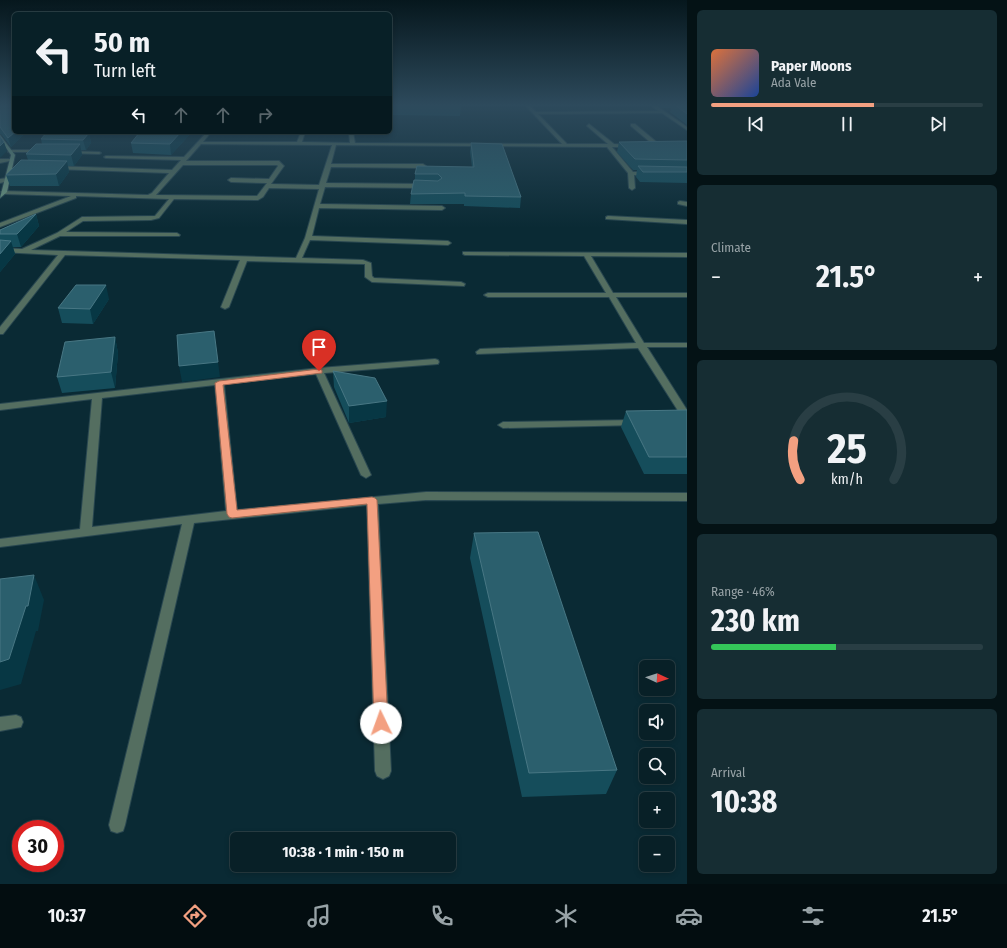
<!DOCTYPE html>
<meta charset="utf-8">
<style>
body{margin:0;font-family:"Fira Sans Condensed",sans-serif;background:#162d33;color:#f1f3f6;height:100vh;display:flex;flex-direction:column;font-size:15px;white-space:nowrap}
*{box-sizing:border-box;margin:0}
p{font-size:13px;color:#98a3a7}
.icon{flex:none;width:22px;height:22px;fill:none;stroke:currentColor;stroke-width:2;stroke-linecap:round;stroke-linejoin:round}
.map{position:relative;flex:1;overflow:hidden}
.panel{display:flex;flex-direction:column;gap:10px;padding:10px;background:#041215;width:320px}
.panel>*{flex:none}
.hud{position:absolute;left:12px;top:12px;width:380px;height:122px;border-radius:6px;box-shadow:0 2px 6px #0003,0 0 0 1px #293e44;background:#082027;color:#f1f3f6;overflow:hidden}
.needle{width:26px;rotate:93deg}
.buttons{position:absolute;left:639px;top:660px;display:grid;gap:8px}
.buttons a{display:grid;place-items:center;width:36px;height:36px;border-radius:6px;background:#082027;box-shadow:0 2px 6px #0003,0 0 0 1px #293e44;font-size:20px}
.speed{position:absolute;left:12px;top:820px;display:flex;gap:8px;font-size:20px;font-weight:700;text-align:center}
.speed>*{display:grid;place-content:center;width:52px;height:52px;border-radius:50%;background:#082027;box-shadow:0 2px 6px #0003,0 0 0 1px #293e44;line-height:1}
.speed .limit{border:6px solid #d22;background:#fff;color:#111}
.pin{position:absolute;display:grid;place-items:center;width:34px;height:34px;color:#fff;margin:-41px -17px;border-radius:50% 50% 50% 0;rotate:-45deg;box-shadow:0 0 4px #0007}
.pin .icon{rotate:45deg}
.me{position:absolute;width:44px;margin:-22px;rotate:357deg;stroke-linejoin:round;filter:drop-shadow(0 0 3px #0008)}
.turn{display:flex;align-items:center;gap:14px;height:84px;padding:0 16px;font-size:18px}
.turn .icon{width:52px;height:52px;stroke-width:2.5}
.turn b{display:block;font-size:28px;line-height:34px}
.lanes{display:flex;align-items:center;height:38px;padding:0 16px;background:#0003;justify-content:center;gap:20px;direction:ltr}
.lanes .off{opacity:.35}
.big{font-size:30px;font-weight:700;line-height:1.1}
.panel .card{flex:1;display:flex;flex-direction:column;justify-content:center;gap:6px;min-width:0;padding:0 14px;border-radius:6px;background:#162d33}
.panel .dial{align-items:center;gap:0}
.dial svg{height:104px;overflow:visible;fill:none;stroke:#293e44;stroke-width:7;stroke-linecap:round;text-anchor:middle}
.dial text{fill:#f1f3f6;stroke:none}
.song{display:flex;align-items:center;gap:12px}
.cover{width:48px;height:48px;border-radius:6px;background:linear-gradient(135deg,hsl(20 70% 55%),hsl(220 70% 35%))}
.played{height:4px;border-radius:2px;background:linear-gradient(90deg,#f3a081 60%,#293e44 60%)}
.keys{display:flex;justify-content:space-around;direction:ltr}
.heat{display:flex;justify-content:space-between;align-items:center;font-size:22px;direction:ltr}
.charge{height:6px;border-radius:3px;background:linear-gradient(90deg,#34c759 46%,#293e44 0)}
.trip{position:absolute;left:230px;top:832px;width:226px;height:40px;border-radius:6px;background:#082027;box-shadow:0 2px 6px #0003,0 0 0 1px #293e44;font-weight:700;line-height:40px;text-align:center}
.menu{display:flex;height:64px;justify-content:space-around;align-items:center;background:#030d10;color:#98a3a7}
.menu .icon{width:28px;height:28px}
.menu .active{color:#f3a081}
.menu b{font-size:18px;color:#f1f3f6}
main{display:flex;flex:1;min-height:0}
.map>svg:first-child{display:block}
</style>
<main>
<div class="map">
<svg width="687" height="884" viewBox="0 0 687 884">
<rect width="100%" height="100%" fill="#0a2a34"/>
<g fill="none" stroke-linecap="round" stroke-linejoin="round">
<g stroke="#294750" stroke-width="2">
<path id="street" d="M524,104H575L530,106L536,112L658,111L649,104H654L687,127V130L662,113L538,114L567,144H608L587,126L589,124L614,144L634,145L632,147H612L633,172H649L652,174L649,176L634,175L635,188L632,190L629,188L628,173L607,147L336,145L331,164H423L426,166L423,168L331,167L326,183L425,184L428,186L425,188L325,187L320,204L442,206L445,208L442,210L319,208L312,236L448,241L451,243L448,245L310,240L302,258L363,260L371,263L372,276L374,278L461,282L465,284L464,286L372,282L365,277V264H363L247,261L229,307L225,309L221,307L240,260L65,255L3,334H0V327L58,255L0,252V248L22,249L57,233L82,217L155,216L169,199L76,196V198L0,227V223L71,196L4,194L1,192L2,191L148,195L152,193L169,173L54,169L52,168V166L172,170L181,160L106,158L104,157L106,156L184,157L207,132H211L203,142H297L301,132H305L302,142L350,143L349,132H353L355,143L562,144ZM201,144L332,145L319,185L271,184L284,166L279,161H186ZM183,165H277L278,166L269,179L231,178L228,180L231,182L267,183L257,196L156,195ZM269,188L319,189L305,238L296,258L31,250L60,236H179L180,235L177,233L66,232L83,221L151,220L159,218L174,199L258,200L263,197Z
M631,124H635L660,145V147H656L631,126Z
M10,150H41L43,151L41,152H8Z
M67,151L99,152L101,153L99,154L65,153Z
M0,159H12L14,160L0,163Z
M7,178L9,179V181L0,183V179Z
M680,201L687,202V206L678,204V202Z
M608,216L687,220V224L606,219V217Z
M463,252L687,253V257L591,256L613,293H687V297H616L644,343H687V347H647L687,410V420L682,417L638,348L477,354L476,352L480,349L636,343L609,297H488L484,295L488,293H606L584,256L465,255L463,254Z
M435,359L438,360L439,362L438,364L324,373L371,475L366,478L361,475L316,374L224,384L237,510L426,492L687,493V501L426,500L378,504L391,771L389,776L383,779L377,776L375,771L367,505L194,523L125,825L123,831L117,833L111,831L109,825L182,524L0,547V539L80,529L92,399L0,410V404L319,368ZM215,385L226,511L92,527L102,398Z
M635,420L638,421L640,423L638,425L503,428L498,425L503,422Z
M16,715L21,717L23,722L21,727L0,731V717Z"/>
</g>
<g stroke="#294750" stroke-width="2">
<path id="secondary" d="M0,135L15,155L7,192L0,198L11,155L0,139Z"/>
</g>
<use href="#street" fill="#546e60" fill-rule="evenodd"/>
<use href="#secondary" fill="#6d9680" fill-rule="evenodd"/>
</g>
<path fill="#154d5b" d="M0,104L14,132H26L11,147L1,134H0Z
M390,104H469L468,106H461L460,116L391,115V124H390Z
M656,104H687V125L670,112L672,108H661Z
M140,132H192L171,155L133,153L131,143Z
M89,133L91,143L86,150H81L82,155L74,166H68L69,172L59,186H10L6,175L28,160L26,154L42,144L41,139Z
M687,141V183L640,182L636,177L637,170H633L617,152L619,142Z
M471,143L521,197L520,208L464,206V204H410L411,194L415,180V174L472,167L470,152Z
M36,214L39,226L21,247H13L15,254L0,272V230Z
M109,299L93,324L62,323L58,308Z
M115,337L118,353L115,388L62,393L57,377Z
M333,371L386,417L349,423L334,387Z
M687,410V474H644L621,427L626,411Z
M474,533L617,770L606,794L522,797L470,558Z"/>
<path fill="#073744" d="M15,132H26L11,147L8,138Z
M181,132H192L171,155L170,144Z
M89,133L91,143L86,150L83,140Z
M4,142L7,151L0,158V146Z
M80,144L82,155L74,166L71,155Z
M67,161L69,172L59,186L56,174Z
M36,214L39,226L21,247L17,234Z
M11,241L15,254L0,272V254Z
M106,285L109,299L93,324L90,309Z
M115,337L118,353L115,388L111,372Z
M218,362L220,377L182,382L179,366Z
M387,401L386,417L349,423V406Z
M34,575L44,600L38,631H36L21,684L0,690V662Z"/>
<path fill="#2b5f6d" stroke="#487784" d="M0,104H14V132H15L8,138L0,127Z
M390,104H461V105H390L391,113H390Z
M674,104H687V114Z
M47,132H49L89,133L83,140L41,139Z
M140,132H181L170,144L131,143Z
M0,136L4,142L0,146Z
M687,141V160L635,159L619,142Z
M471,143L502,144L521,197L465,196V193L411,194L414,180L438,181L442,178L438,174H415L417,166L474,167Z
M36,144H80L71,155L26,154Z
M21,160L67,161L56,174L6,175Z
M638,166L687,167V172H643Z
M36,214L17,234H0V230Z
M0,240L11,241L0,254Z
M76,285H106L90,309L58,308Z
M214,331L218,362L179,366L177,335Z
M115,337L111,372L57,377L65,342Z
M333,371L375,378L387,401L349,406Z
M687,410V457H649L626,411Z
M538,532L617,770L529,773L474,533Z
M34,575L28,606H26L9,659L0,662V579Z"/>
<linearGradient id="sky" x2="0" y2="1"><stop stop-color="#06171d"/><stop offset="0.46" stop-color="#2d4a5c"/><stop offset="1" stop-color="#2d4a5c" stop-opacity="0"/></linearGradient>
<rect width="687" height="228" fill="url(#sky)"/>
<path fill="#f3a081" stroke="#9e6854" d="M319,369L322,370V373L223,385L237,510L372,497L375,498L377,500L388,723L386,728L381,730L376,728L374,723L367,504L232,518L229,517L227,514L215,383L219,381Z"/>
</svg>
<div class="buttons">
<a><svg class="needle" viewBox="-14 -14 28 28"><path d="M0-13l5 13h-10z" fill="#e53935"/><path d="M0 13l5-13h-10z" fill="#98a3a7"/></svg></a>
<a><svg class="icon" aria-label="sound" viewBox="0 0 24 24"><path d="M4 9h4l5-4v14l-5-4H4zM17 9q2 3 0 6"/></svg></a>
<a><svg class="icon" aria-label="search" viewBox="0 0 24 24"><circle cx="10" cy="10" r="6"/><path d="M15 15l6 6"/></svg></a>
<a>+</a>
<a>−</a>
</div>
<div class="speed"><div class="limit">30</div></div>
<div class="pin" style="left:319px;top:371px;background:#d93025"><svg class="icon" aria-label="arrive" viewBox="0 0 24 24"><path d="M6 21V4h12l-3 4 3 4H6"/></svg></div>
<svg class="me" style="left:381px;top:723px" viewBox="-20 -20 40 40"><circle r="19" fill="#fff"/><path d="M0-13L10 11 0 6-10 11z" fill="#f3a081"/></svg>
<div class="trip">10:38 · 1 min · 150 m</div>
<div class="hud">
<div class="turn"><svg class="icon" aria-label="left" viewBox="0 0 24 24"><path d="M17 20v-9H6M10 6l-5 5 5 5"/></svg><div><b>50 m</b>Turn left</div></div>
<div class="lanes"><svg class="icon" aria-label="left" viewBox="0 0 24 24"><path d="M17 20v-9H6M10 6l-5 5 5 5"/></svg><svg class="icon off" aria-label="ahead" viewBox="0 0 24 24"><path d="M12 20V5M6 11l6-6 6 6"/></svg><svg class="icon off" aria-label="ahead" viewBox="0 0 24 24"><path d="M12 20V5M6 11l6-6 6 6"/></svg><svg class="icon off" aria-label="right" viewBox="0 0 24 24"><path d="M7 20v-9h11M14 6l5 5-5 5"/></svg></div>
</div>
</div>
<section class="panel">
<div class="card">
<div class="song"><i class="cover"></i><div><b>Paper Moons</b><p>Ada Vale</p></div></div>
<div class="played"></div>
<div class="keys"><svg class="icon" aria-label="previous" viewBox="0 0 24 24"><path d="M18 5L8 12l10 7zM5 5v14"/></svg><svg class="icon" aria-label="pause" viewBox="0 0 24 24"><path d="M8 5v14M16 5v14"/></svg><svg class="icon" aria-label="next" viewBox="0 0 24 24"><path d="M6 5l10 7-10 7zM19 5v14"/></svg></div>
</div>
<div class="card"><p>Climate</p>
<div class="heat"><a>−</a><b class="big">21.5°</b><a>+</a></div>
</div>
<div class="card dial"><svg viewBox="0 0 100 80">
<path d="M14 69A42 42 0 1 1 86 69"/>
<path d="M14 69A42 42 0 0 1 9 39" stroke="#f3a081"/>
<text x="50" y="56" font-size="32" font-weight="700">25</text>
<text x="50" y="72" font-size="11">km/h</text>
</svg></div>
<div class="card"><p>Range · 46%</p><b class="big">230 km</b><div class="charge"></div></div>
<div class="card"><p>Arrival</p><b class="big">10:38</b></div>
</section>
</main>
<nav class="menu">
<b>10:37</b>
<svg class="icon active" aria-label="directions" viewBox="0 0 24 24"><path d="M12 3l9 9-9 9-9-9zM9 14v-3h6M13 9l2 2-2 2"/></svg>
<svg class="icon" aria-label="music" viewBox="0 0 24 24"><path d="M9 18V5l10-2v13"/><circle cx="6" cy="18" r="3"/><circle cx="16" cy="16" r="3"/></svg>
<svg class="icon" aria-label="phone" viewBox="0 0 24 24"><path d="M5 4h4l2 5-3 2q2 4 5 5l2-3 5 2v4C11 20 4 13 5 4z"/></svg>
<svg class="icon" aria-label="climate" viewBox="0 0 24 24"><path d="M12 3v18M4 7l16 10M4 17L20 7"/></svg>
<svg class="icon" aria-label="car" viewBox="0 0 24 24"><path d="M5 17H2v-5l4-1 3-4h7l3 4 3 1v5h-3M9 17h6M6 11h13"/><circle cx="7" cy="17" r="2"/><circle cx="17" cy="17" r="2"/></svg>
<svg class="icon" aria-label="filters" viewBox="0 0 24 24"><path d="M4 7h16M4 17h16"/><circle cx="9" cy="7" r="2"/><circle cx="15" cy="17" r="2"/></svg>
<b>21.5°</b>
</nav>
